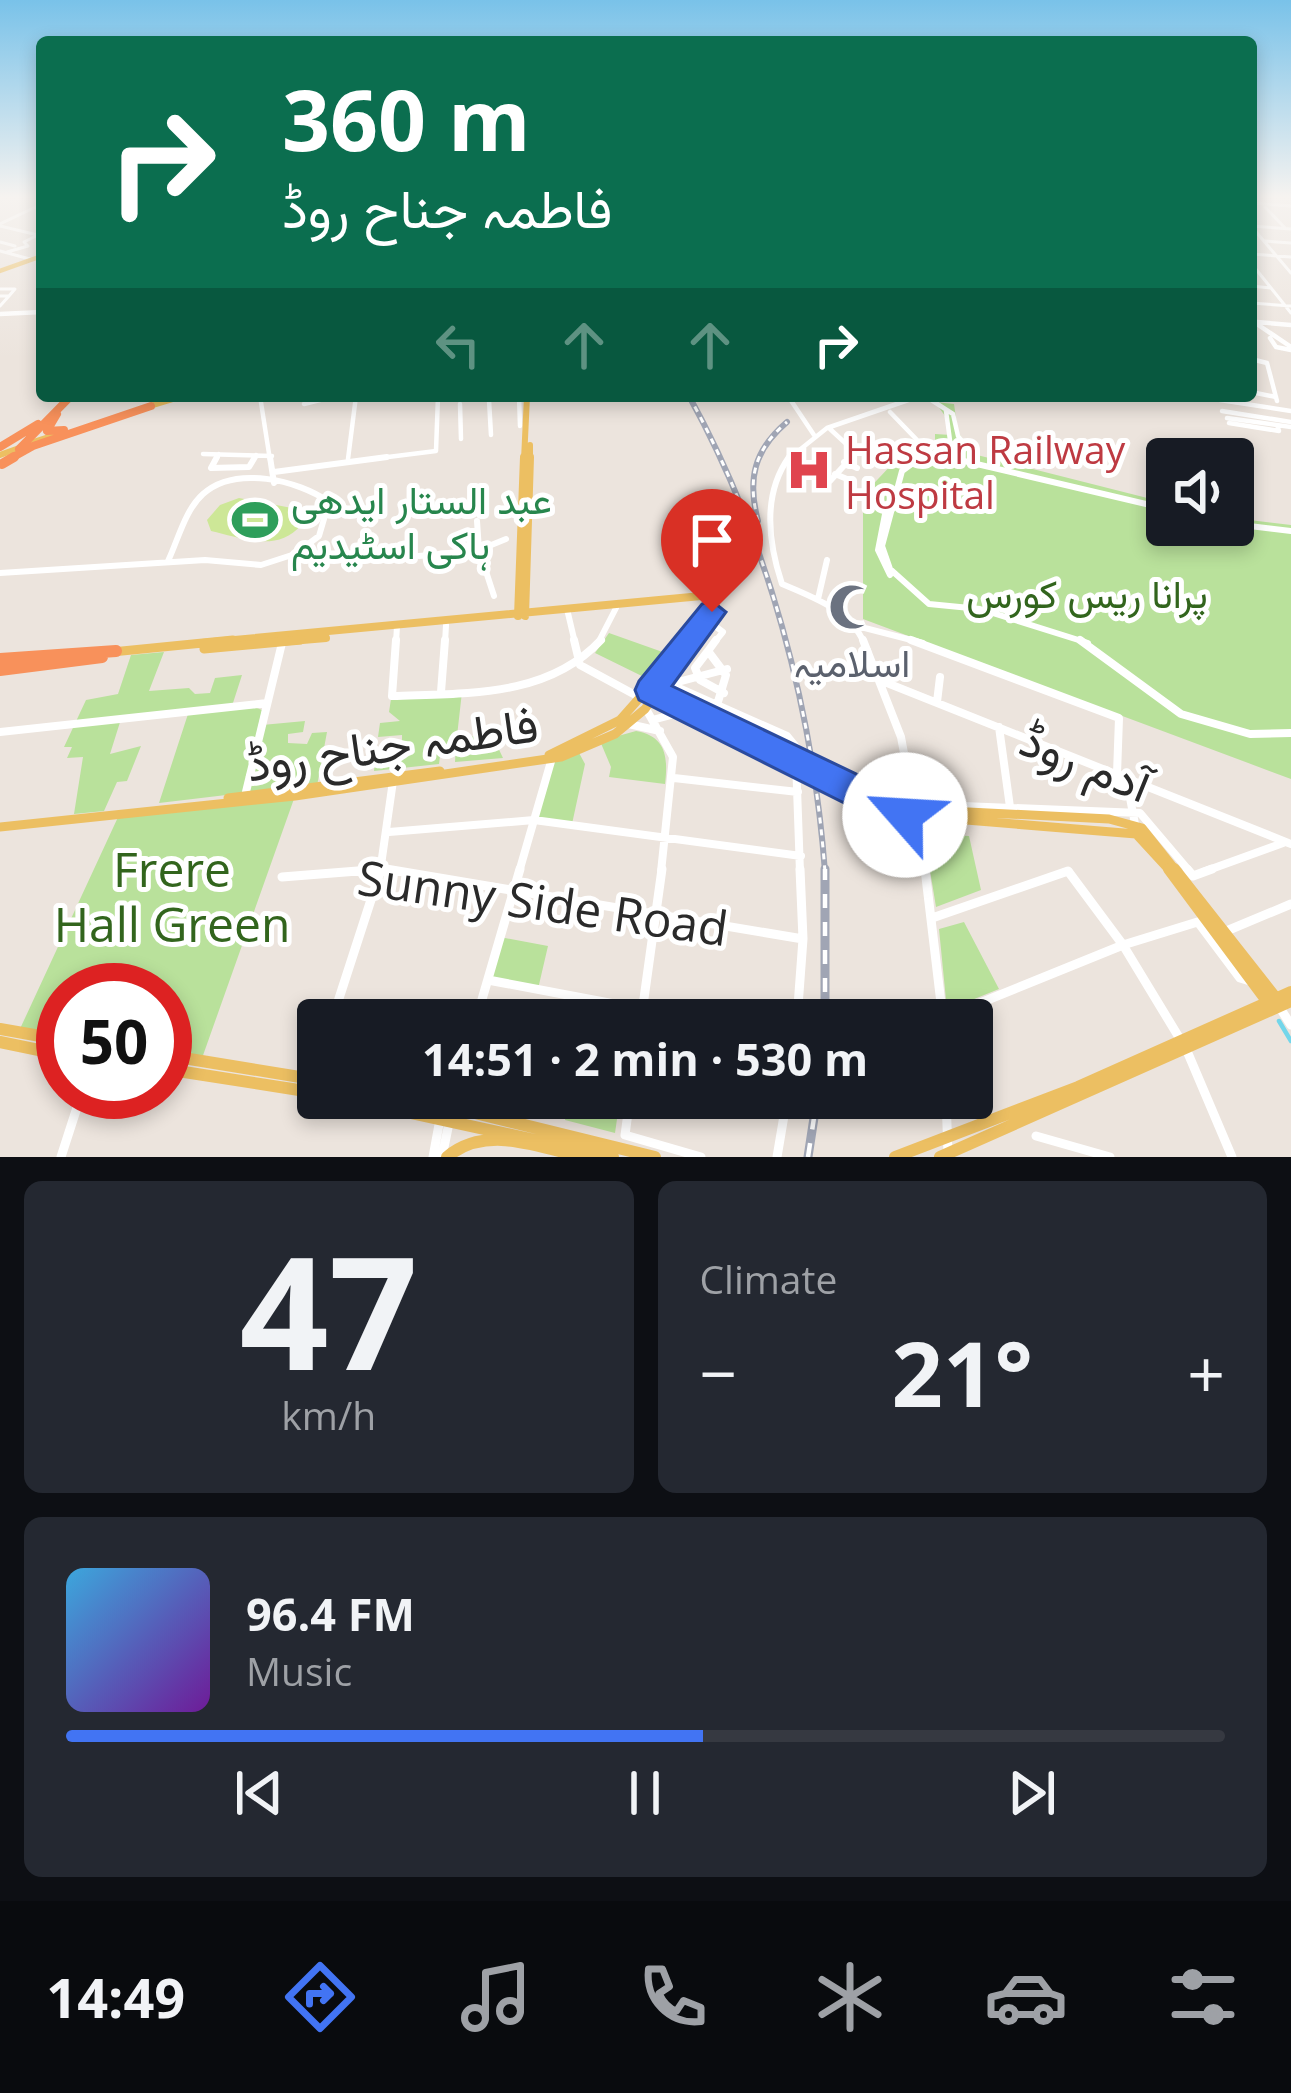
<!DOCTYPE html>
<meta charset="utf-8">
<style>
body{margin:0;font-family:"Open Sans",Vazirmatn,sans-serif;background:#242831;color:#f1f3f6;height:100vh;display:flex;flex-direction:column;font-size:45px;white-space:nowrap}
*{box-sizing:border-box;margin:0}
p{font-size:39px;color:#9ea1a6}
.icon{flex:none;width:66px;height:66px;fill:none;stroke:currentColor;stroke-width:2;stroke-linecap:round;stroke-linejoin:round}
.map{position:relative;height:1157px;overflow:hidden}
.drawer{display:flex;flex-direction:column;gap:24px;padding:24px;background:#0d0f14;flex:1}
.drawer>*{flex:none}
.banner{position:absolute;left:36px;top:36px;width:1221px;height:366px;border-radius:12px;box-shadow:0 6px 18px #0003;background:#0b6e4f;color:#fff;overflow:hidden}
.buttons{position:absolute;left:1146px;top:438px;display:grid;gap:24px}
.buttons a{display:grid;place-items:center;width:108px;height:108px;border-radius:12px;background:#171b24;box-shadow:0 6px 18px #0003;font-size:60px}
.speed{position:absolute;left:36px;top:963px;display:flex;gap:24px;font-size:60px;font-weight:700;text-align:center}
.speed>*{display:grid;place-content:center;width:156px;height:156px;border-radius:50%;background:#171b24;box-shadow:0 6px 18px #0003;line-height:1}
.speed .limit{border:18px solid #d22;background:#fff;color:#111}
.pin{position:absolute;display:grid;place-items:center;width:102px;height:102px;color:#fff;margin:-123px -51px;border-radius:50% 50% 50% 0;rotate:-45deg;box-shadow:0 0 12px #0007}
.pin .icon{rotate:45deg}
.me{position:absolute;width:132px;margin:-66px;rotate:296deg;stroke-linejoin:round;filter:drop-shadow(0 0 9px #0008)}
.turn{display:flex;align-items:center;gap:42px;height:252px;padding:0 48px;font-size:54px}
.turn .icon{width:156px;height:156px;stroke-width:2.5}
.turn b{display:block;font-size:84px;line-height:102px}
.lanes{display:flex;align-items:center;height:114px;padding:0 48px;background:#0003;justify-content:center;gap:60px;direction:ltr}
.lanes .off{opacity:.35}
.big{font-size:90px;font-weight:700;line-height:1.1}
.drawer .tile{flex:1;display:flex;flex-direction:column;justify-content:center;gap:18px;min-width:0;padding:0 42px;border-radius:18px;background:#242831}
.drawer .dial{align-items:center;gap:0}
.dial b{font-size:156px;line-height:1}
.song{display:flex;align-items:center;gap:36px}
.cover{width:144px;height:144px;border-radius:18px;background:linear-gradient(135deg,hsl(200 70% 55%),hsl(280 70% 35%))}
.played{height:12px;border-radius:6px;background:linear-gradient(90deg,#4274f3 55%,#363941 55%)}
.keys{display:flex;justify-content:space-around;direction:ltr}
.heat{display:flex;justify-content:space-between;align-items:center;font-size:66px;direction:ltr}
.drawer .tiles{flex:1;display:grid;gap:24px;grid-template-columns:1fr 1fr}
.tile:last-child{grid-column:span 2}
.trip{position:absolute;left:297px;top:999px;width:696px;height:120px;border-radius:12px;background:#171b24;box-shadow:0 6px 18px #0003;font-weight:700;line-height:120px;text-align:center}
.tab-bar{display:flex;height:192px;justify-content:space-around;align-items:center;background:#090b0e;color:#9ea1a6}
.tab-bar .icon{width:84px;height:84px}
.tab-bar .selected{color:#4274f3}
.tab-bar b{font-size:54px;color:#f1f3f6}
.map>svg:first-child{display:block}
</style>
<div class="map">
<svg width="1291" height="1157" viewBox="0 0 1291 1157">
<rect width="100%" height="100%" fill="#ece4dd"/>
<path fill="#b9e19b" d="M935,402L954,404L958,432L973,454L1167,503V525H1233V518L1291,525V779L863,619V495L894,462L935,447V434L951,435L948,420Z
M609,633L671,655L650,680L595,653Z
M164,652L149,691L189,688L195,694L210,693L215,678L242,675L232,706L121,719L110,754L141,746L127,781L117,782L104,811L74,814L83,757L67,758L72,747H64L86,700L118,694L131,655Z
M462,692L457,736L493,737L503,758L455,762L456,745L441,748L439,764L374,771L376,753L385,752L387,744L402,743V735L378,737L380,723L400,721L389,712L391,699Z
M254,707L262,710L243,793L159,803L188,714Z
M305,721L303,732L288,734V743L307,744L312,733L327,732L317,786L245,796L262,725Z
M636,731C667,736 668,759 665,784L609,777L611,767L600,741Z
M578,751L585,764L572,824L535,819L552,759Z
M295,796L201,1061L165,1055V990H63V1038L19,1031L119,815Z
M924,834L969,836L981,890L936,907Z
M964,922L999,989L947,1010L939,929Z
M500,937L548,946L538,989L488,980Z
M569,1098H620L615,1133L565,1120Z"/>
<path fill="#cde797" d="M239,498L297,509L301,525C278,553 242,538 211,531L207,520L220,505Z"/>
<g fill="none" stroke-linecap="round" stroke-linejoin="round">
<path stroke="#73d6ea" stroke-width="4.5" d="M1279,1021L1291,1041"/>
<path stroke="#fff" stroke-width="3" d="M1251,203L1291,206
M1265,207L1285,228
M0,224L42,204
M0,226L42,236
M1251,226L1291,273
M1251,226L1291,229
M1265,241L1291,243
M0,242L15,246
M0,251L30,259
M7,252L28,246L24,242L38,235
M1251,254L1291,257
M1251,263L1291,313
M1251,286L1271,288
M0,289H15L9,296
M0,296H9L0,306
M1251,303L1291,306
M0,314L42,312"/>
<path stroke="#fff" stroke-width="4.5" d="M0,314L42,312
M1251,320L1291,347
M1257,322L1291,325
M1270,338L1276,347L1291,350
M1251,359L1267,363L1277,401
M1251,392L1276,397
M260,396L270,460
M519,396L520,426
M788,396L814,435
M925,396L953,414L958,436L975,458
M1194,396L1291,411
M489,400L491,435
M304,404L336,396
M460,404L461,439
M946,411L952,455
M1222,411L1291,422
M1227,418L1291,427
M1229,423L1279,431L1277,425
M830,429L856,453L849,460
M856,453H885L919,442L890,412
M203,454L272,456
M348,459L356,396
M215,460L219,454
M253,460L256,455
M364,460L436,451L438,396
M787,460L827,428L920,396
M911,460L933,454L960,460"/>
<path stroke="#fff" stroke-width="6" d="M217,457L211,468L249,467L255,457
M270,457L274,483
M789,457C762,495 768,542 782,584C813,597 851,611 864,643
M921,457L902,471L882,546L890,569L929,604L980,609L1088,643
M947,457L1167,509
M844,462L857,468
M274,472L387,457
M835,474L847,479
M830,481L852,457
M1233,494V510
M887,504L878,550L890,575
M477,521L479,550L494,596
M1233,524L1291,531
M419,556L479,550L506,539
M0,573L205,560L261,565L295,554L319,536L329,502C298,480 235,465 203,494C185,510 178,540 168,561
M818,599L827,560
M567,609L575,643
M711,623L723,632L714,643
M857,626L923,643
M396,643L397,626
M445,643L446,625
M598,643L616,608"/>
<path stroke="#fff" stroke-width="8" d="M396,640L392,696C466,693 547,698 601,640
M574,640L580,665L639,697
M716,640L708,651L726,675L717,705
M863,640L901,737L926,872
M911,640L1119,718L1117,774
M1080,640L1181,714L1250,734L1291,733
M708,651L695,668L700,680L724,693
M882,681L1291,844
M674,683L727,669
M674,686L787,736L796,747
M441,692L445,640
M937,702L940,677
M646,709L673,757L661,872
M656,719L675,714L796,767
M624,723L660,731
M999,727L1010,807
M0,732L267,703
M796,760L800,872
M1112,775L1130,798L1135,824
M674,778L798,792
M245,796L282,643
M914,804L1140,813L1190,872
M389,832L534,820L801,856
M344,872H404
M380,872L393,781
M519,872L552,758
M1065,872H1069
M1203,872L1283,843"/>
<path stroke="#fff" stroke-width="9" d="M386,869L803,939
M925,869L943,1020
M1187,869L1193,876L1212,869
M282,877L383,869
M935,917L1068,871L1123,945L1180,1039
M1198,922L1240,978L1250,981
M1224,932L1291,904
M488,980L699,1020
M1280,1008L1291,1025
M943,1018L1123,945L1204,920
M332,1020L381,869
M476,1020L520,869
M641,1020L662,869
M797,1020L803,939L800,869
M1187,1051L1232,1157
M312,1079L318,1061
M630,1098L625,1135L701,1157
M946,1098L948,1153
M1036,1136L1110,1157
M61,1157L82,1092
M433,1157L440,1119
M442,1157L449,1123
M777,1157L787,1098"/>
<path stroke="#ecbf62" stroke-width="4.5" d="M0,271L42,256"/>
<path stroke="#ecbf62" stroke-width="6" d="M150,406L183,396
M24,445L61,433
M0,455L22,447
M524,460L527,396
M530,460V445"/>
<path stroke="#ecbf62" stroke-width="8" d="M518,616L524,457
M525,616L530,457
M202,643L712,595L717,609L692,643
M267,643L326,638
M688,643L693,638"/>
<path stroke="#ecbf62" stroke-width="9" d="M204,649L301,640
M112,652L233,640
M661,689L802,752L909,809L1109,819L1142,828L1177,872
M658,694L905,815L1136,834L1171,872
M549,755L620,720L691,640
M228,798L440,771
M0,827L295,796L561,757L615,734L645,709L694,640"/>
<path stroke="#ecbf62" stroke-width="12" d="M1169,869L1273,1009
M1174,869L1281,1005
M0,1029L63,1040
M0,1042L63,1055
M165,1055L318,1080
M165,1069L318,1093
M342,1098L613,1157
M414,1098L655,1157
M447,1157C486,1124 539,1147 583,1157
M895,1157L1078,1087L1291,992
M940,1157L1291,1001"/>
<path stroke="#f8915b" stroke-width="8" d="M57,414L47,431L64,430
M0,447L38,424
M19,449L71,396
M8,460L33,446L151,406"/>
<path stroke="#f8915b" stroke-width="10" d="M2,464L14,457"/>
<path stroke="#f8915b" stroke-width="12" d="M0,659L116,651
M0,670L102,657"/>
<g stroke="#a0a5b4" stroke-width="6">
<path id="rail-far1" d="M689,396C768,539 813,710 825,872
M758,521C747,479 754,450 787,422"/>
</g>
<g stroke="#a0a5b4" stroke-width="9">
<path id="rail" d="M825,1020V869
M808,1157L817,1098"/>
</g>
<use href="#rail-far1" stroke="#fff" stroke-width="3" stroke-dasharray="6" stroke-linecap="butt"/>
<use href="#rail" stroke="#fff" stroke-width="4.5" stroke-dasharray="14" stroke-linecap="butt"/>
</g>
<linearGradient id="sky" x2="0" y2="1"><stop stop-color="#79c2e9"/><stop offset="0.55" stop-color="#f6f3f0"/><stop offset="1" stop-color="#f6f3f0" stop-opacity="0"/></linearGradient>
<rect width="1291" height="358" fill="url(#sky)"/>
<path fill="#4274f3" stroke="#2b4b9e" stroke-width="3" d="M712,601L726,612L672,686L917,803L922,815L917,827L905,832L892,827L639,700L635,690L639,681L702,604Z"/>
<defs>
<g id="hospital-bare" transform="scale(3.6)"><path d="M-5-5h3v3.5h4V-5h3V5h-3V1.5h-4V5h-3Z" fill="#e0444e" stroke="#fff" stroke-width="2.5" paint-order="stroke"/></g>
<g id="stadium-bare" transform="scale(3.6)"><path d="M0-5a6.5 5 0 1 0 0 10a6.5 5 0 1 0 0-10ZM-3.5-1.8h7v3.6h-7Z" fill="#2e9e5b" stroke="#fff" stroke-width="2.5" paint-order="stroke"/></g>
<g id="mosque-bare" transform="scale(3.6)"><path d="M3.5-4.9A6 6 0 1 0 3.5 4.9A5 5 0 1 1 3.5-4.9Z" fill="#6b7280" stroke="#fff" stroke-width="2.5" paint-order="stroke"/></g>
</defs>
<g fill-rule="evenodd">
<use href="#hospital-bare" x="809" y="470"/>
<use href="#stadium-bare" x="255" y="520"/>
<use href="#mosque-bare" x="852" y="607"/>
</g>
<g text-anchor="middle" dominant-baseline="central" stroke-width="10" stroke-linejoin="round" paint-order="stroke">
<g font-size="39" fill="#be3a42" stroke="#fff" text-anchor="start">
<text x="845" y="448">Hassan Railway<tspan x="845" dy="45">Hospital</tspan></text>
</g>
<g font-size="39" fill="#27864d" stroke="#fff" text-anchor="start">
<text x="291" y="498">عبد الستار ایدھی<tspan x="291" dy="45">ہاکی اسٹیدیم</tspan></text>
</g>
<g font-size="39" fill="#32651d" stroke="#fff">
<text x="1087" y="592">پرانا ریس کورس</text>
</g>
<g font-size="39" fill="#5b616d" stroke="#fff">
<text x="852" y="661">اسلامیہ</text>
</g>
<g font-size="48" fill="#2a2a2a" stroke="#fff">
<text transform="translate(392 743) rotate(-8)">فاطمہ جناح روڈ</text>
<text transform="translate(1086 761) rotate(22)">آدم روڈ</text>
<text transform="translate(543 902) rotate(8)">Sunny Side Road</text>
</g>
<g font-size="48" fill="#32651d" stroke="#fff">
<text x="172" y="868">Frere<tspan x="172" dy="55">Hall Green</tspan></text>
</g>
</g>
</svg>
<div class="buttons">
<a><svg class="icon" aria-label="sound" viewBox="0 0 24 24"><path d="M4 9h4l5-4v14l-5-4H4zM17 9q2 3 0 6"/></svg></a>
</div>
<div class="speed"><div class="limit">50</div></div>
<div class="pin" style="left:712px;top:612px;background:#d93025"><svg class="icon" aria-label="arrive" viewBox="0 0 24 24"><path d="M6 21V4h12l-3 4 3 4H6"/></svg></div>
<svg class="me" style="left:905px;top:815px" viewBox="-20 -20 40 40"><circle r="19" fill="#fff"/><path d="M0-13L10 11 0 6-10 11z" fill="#4274f3"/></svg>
<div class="trip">14:51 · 2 min · 530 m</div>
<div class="banner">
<div class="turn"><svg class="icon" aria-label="right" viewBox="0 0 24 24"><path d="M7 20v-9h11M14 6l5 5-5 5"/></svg><div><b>360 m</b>فاطمہ جناح روڈ</div></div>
<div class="lanes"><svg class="icon off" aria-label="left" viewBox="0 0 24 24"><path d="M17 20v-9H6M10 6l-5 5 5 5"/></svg><svg class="icon off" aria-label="ahead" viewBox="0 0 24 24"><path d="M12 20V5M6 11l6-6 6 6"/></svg><svg class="icon off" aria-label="ahead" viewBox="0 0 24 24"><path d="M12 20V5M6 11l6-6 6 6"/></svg><svg class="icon" aria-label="right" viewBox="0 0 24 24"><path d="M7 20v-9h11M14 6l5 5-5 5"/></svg></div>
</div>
</div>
<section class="drawer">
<div class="tiles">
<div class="tile dial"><b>47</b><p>km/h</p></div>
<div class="tile"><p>Climate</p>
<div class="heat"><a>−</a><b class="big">21°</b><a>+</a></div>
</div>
<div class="tile">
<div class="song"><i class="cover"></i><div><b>96.4 FM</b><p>Music</p></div></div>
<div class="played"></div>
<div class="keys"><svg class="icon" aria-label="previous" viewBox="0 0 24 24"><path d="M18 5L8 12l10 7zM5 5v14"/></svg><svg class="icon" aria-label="pause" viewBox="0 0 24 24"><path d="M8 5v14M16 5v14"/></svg><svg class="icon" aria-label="next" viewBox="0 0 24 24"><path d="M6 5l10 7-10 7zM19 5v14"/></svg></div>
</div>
</div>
</section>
<nav class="tab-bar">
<b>14:49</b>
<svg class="icon selected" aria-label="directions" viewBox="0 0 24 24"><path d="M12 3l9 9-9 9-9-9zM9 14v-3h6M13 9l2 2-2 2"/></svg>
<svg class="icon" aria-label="music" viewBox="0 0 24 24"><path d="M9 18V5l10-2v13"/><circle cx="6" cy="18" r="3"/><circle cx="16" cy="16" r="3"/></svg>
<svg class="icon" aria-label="phone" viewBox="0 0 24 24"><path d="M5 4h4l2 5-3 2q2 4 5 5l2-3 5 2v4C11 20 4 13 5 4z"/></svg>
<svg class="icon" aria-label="climate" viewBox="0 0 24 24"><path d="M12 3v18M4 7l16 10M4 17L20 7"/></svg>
<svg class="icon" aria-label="car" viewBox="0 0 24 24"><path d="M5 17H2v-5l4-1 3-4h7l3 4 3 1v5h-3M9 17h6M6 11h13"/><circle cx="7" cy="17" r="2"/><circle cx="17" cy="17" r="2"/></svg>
<svg class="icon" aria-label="filters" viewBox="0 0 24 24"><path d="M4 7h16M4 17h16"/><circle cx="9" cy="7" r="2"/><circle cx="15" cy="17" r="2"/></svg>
</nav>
